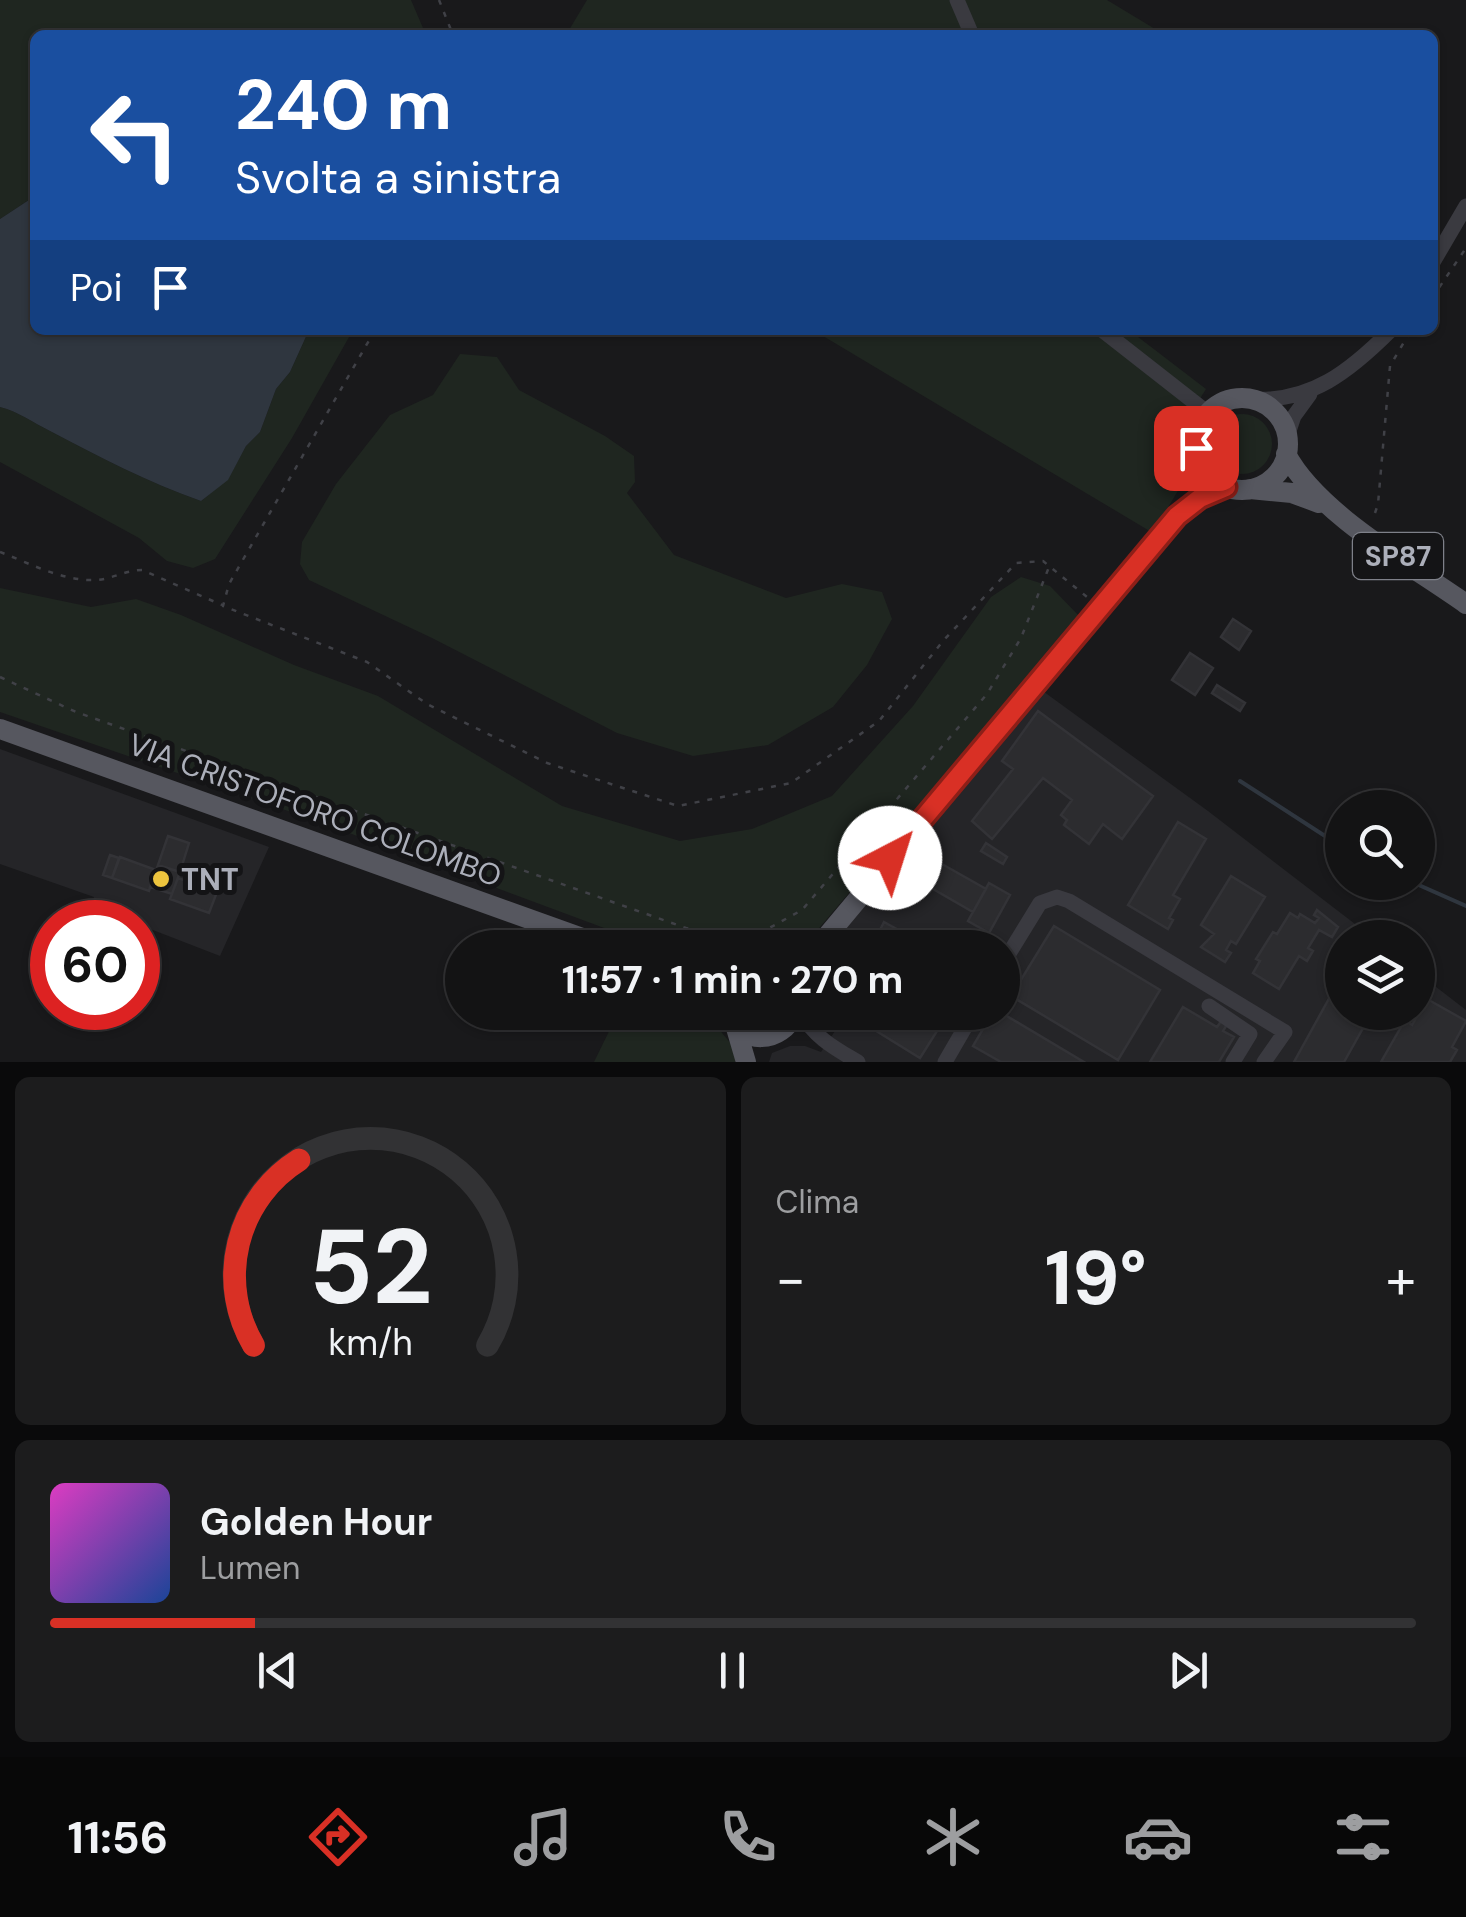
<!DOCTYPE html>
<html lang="it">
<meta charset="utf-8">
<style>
body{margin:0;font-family:"DM Sans",sans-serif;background:#1c1c1d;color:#f1f3f6;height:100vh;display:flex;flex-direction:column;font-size:38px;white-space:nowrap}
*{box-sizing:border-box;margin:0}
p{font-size:32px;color:#9d9ea0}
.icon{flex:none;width:55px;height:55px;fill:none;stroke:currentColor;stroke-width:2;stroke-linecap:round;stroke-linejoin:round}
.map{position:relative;height:1062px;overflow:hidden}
.drawer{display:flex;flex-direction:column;gap:15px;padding:15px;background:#0a0a0b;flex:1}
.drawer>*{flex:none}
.hud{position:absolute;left:30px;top:30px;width:1408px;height:305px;border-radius:15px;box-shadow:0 2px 8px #0004,0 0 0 2px #323234;background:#1a4fa0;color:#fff;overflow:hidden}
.controls{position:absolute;left:1325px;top:790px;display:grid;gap:20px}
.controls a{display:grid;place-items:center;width:110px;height:110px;border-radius:50%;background:#131314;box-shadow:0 2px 8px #0004,0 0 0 2px #323234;font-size:50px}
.speed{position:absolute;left:30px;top:900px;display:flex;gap:20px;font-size:50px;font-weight:700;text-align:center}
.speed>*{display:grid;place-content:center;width:130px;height:130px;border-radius:50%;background:#131314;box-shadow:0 2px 8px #0004,0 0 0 2px #323234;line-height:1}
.speed .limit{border:15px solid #d22;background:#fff;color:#111}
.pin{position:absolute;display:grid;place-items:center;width:85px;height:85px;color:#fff;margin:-42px;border-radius:20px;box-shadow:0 5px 15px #0006}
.me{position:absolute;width:110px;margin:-55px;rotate:40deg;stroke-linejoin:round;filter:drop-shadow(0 0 8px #0008)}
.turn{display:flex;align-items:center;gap:35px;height:210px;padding:0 40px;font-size:45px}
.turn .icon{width:130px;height:130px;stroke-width:2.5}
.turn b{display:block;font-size:70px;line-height:85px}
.then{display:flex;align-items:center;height:95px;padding:0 40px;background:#0003;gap:20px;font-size:38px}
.big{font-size:75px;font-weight:700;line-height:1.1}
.drawer .card{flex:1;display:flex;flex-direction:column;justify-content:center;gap:15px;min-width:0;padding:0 35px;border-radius:15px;background:#1c1c1d}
.drawer .dial{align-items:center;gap:0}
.dial svg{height:260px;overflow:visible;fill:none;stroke:#323234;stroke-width:7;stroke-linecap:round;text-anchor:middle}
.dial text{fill:#f1f3f6;stroke:none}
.song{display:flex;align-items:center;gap:30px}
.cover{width:120px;height:120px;border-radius:15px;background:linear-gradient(135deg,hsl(310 70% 55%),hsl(220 70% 35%))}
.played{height:10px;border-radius:5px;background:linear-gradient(90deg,#d93025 15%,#323234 15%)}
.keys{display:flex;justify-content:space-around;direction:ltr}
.heat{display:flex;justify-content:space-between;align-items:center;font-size:55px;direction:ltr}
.drawer .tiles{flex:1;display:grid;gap:15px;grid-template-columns:1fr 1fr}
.card:last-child{grid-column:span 2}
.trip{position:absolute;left:445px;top:930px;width:575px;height:100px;border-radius:50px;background:#131314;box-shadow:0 2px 8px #0004,0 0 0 2px #323234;font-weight:700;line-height:100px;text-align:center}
.menu{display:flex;height:160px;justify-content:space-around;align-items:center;background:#080808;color:#9d9ea0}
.menu .icon{width:70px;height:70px}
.menu .selected{color:#d93025}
.menu b{font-size:45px;color:#f1f3f6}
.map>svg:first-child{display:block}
</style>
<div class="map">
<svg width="1466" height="1062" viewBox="0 0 1466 1062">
<rect width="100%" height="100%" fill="#19191b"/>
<path fill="#252528" d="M1040,689L1208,811L1372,937L1342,938V1012H1418V973L1466,1010V1062H769L772,1053L790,1046H805L821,1052L835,1031L814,1013L1002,1012V948L828,947Z
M0,749L269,847L220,956L91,906L94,897L0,864Z"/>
<path fill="#1f2620" d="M0,0H411L426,35H35V196L0,219Z
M587,0H1107L1165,35H566Z
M309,330H353L292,438L215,559L193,568L167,561L139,538L0,462V407C19,412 32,422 50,431C98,456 149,483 201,501L228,479L246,446L260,432L276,389L290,372Z
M813,330H1129L1206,389L1186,421V477L1153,533Z
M460,354L497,357L519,390L605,436L634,456L635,482L627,493L674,555L786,598L842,584L882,592L892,619L867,665L833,707L768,745L693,756L617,733L432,638L309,580L300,564L302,542L336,484L390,415L433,395Z
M1212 444a30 30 0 1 1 60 0a30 30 0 1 1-60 0Z
M1021,577L1050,586L1082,619L803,947L658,948L317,821L0,712V588L91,607L136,599L181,615L294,665L378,696L562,806L680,841L752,829L832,796L913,706L991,597Z
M618,1013H713L722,1033L738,1052L735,1062H594Z"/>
<path fill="#2f363f" d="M35,196V330H309L290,372L276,389L260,432L246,446L228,480L201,501C149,483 98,456 50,431C32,422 19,412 0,407V219Z"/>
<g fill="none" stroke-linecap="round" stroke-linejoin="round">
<path stroke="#2f363f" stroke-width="4" d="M1240,781L1342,847
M1412,882L1466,906"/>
</g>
<path fill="#2c2c2f" stroke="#333337" stroke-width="2.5" d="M1233,619L1251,631L1239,650L1221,637Z
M1190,653L1213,668L1195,695L1172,680Z
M1217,685L1245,703L1240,711L1212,693Z
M1038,711L1153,796L1122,839L1103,824L1089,844L1064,825L1067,820L1061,815L1072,800L1043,778L992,839L972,821L1013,769L1002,761Z
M1178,822L1206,839L1173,895L1180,899L1169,918L1173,920L1168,929L1128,905Z
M168,836L189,843L180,872L158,865Z
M986,843L1007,857L1003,864L981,851Z
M110,855L119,858L112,878L103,875Z
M120,857L156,870L149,891L112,878Z
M933,859L986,889L973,912L921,882Z
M158,865L180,872L172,894L150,887Z
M1231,876L1265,897L1236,944L1231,941L1226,950L1231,953L1225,962L1201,947L1214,934L1201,925Z
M178,878L217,892L209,913L170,899Z
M989,883L1010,895L989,933L968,921Z
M1317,910L1338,927L1332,937L1319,930L1308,948L1313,951L1307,961L1299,956L1279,989L1253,973L1260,961L1256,959L1273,932L1277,934L1290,913L1298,918L1300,914L1315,923L1319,918L1314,915Z
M884,922L902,932L893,948H871Z
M1054,926L1160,990L1118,1060L1011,996Z
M912,930L940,948H901Z
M1342,975V1012H1372L1344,1062H1294Z
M1427,999L1466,1021L1452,1047L1457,1050L1450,1062H1381L1405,1020L1412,1025Z
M1183,1007L1217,1027L1222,1020L1228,1023L1223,1031L1234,1037L1219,1062H1150Z
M861,1012H949L920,1058L857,1019Z
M993,1012H1000L1084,1062H1001L973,1046Z"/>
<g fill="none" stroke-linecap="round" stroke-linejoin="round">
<path stroke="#404147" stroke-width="2.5" stroke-dasharray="5 8" stroke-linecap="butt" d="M439,0L453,35
M1432,298L1466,248
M375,330L229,584L223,606L367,662L427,704L547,763L678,806L791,783L879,721L943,641L1016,563L1043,561L1087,597
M1375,513L1378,504L1390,366L1411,330
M0,552C29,563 62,581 94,580C111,580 125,570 142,570L222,605
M0,677L76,712L686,928L731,939L753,937L802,910L987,694L1021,638L1049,567"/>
<path stroke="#3a3a40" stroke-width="15" d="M957,0L972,35
M1432,264L1466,206
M1102,330L1208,413
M1250,399C1311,403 1350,371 1391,330
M1287,437L1294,416L1310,394
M1002,965L1040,903L1057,897L1069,901L1285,1032L1264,1062
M1209,1006L1250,1034L1233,1062
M801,1012C813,1037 836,1049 858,1062
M945,1062L974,1012"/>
<path stroke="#56575f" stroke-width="20" d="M1196 444a46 46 0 1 1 92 0a46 46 0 1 1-92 0Z
M1286,454C1317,513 1411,565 1466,604
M1250,489L1292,493L1319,503
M0,729L610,948
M817,948L1177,517L1200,498L1226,487
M727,1012C741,1046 781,1045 796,1012
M736,1028L746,1062"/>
</g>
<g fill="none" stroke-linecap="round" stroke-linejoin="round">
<g stroke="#8d1f18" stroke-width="25">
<path id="route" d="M890,858L1177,516L1200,498L1226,487L1208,475L1196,448"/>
</g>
<use href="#route" stroke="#d93025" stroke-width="18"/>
</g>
<circle fill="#edc43e" stroke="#141416" stroke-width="4" cx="161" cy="879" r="10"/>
<g text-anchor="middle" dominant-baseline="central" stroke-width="10" stroke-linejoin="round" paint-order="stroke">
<rect fill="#141416" stroke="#7e8089" stroke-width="2.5" x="1353" y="533" width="90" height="46" rx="8"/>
<g font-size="28" font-weight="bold" fill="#acafba">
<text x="1398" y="556">SP87</text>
</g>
<g font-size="30" fill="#acafba" stroke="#141416">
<text transform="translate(315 810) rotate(20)">VIA CRISTOFORO COLOMBO</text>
</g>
<g font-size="30" font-weight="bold" fill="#acafba" stroke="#141416" text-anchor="start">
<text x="181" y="879">TNT</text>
</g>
</g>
</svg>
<div class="controls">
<a><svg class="icon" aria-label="search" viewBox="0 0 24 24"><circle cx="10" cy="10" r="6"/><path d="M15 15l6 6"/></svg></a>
<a><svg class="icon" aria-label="layers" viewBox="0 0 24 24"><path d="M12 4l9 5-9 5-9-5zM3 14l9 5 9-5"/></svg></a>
</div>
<div class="speed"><div class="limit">60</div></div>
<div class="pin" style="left:1196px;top:448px;background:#d93025"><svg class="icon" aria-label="arrive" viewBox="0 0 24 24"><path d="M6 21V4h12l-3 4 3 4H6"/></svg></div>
<svg class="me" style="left:890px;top:858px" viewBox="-20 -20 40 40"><circle r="19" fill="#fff"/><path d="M0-13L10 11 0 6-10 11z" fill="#d93025"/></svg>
<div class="trip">11:57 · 1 min · 270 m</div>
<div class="hud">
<div class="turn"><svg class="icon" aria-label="left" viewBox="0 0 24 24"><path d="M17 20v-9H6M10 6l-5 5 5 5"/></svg><div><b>240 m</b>Svolta a sinistra</div></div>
<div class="then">Poi<svg class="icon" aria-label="arrive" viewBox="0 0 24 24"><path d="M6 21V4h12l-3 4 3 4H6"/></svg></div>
</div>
</div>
<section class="drawer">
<div class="tiles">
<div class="card dial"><svg viewBox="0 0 100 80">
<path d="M14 69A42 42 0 1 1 86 69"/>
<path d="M14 69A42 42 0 0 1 28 12" stroke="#d93025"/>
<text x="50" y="56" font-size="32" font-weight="700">52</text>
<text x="50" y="72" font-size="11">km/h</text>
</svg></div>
<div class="card"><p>Clima</p>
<div class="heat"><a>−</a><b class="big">19°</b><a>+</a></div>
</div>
<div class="card">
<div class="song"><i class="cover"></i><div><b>Golden Hour</b><p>Lumen</p></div></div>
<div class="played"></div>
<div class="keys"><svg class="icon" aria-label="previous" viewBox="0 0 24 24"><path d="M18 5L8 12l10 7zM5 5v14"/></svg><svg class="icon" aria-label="pause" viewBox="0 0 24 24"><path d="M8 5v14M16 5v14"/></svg><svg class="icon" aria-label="next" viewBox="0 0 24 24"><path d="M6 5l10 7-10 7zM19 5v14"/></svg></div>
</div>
</div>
</section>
<nav class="menu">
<b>11:56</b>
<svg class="icon selected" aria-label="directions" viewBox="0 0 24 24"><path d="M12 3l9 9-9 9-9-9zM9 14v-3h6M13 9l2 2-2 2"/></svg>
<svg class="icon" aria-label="music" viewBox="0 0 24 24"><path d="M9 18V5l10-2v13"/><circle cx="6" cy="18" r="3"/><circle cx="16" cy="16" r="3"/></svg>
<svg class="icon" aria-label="phone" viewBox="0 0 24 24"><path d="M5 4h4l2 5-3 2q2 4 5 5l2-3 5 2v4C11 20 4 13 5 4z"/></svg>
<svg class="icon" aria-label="climate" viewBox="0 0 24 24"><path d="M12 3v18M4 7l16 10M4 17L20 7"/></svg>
<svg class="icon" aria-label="car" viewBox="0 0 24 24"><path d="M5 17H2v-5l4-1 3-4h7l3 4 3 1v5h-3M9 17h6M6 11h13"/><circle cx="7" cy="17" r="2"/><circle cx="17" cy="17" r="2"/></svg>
<svg class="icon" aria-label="filters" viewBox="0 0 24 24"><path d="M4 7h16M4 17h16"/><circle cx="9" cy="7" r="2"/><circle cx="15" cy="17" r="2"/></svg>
</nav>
